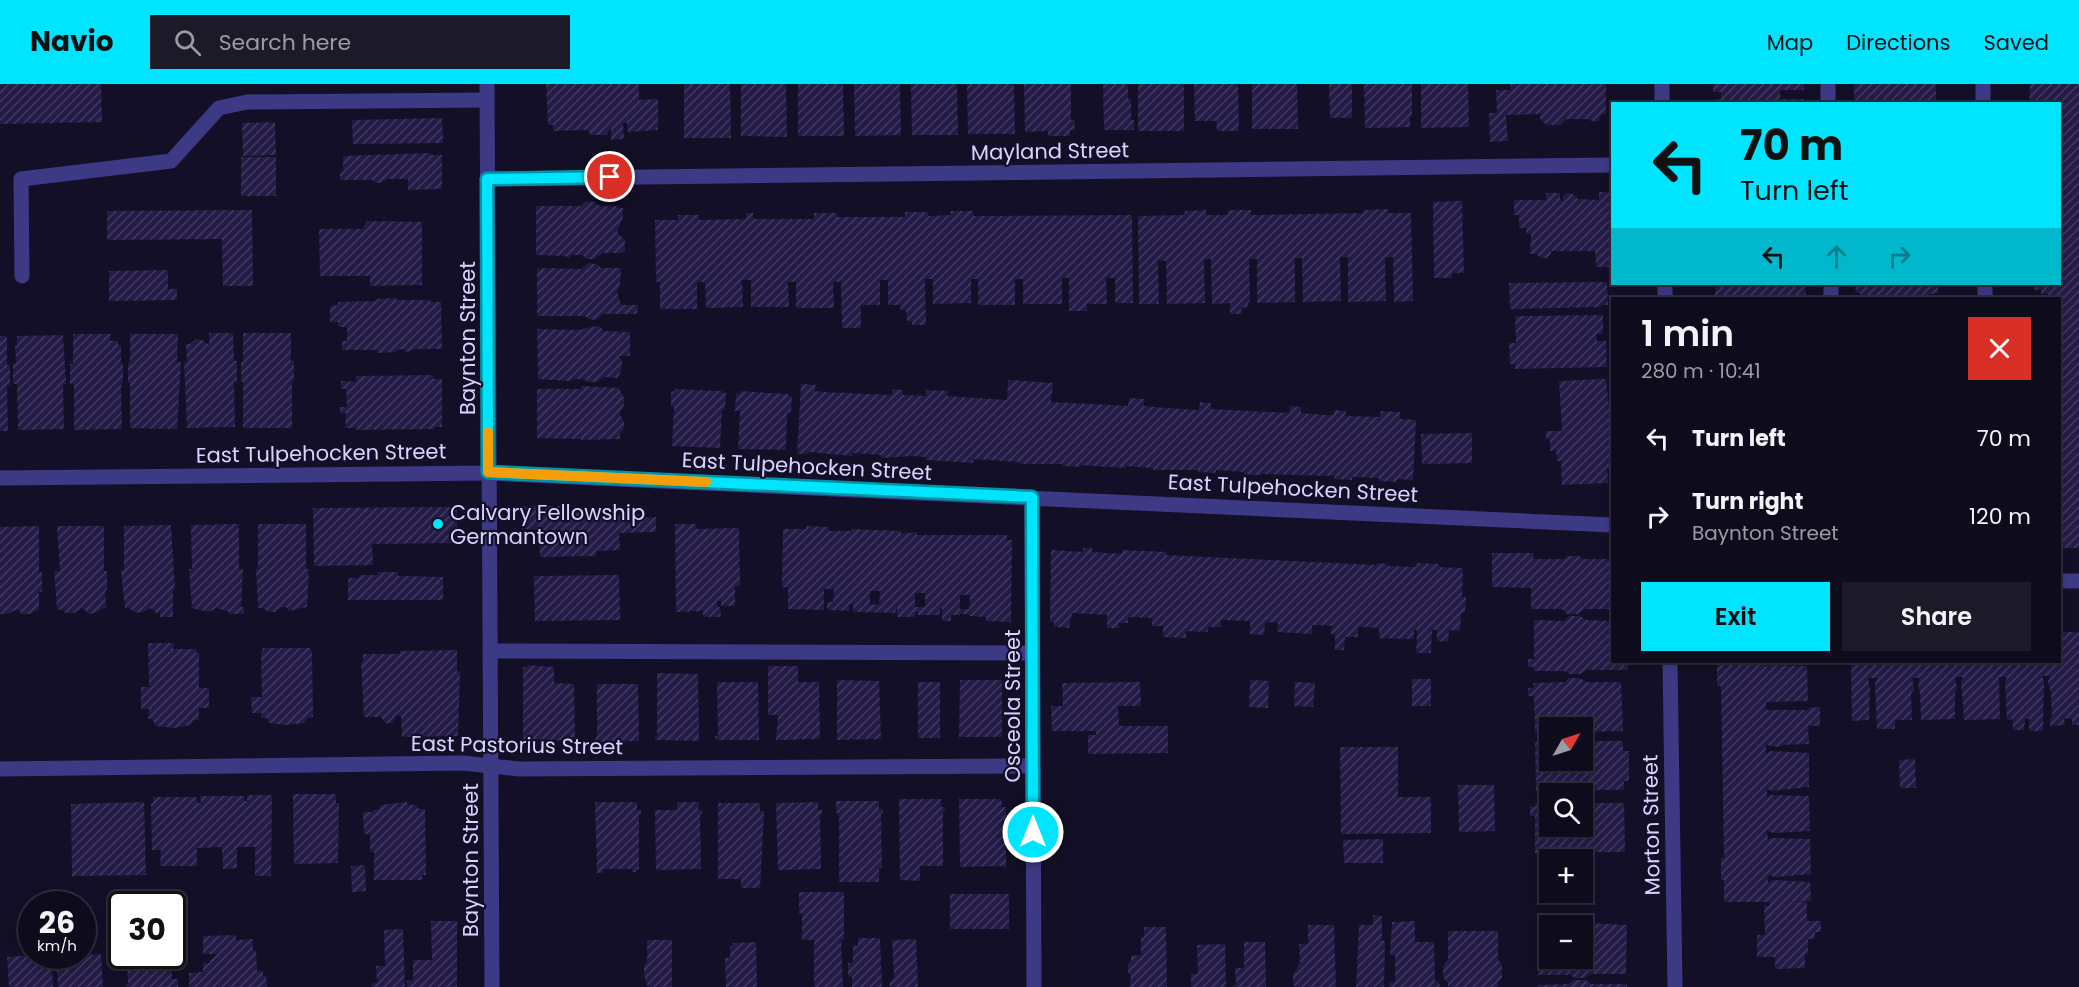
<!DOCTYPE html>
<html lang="en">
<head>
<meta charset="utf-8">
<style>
  :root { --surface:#0e0b1c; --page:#1c1929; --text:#f1f3f6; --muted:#9b9ba3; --line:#2e2b3b; --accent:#00e5ff }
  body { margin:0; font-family:Poppins,sans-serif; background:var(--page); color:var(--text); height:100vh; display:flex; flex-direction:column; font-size:22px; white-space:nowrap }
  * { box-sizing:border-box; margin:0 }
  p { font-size:20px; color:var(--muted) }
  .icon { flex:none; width:33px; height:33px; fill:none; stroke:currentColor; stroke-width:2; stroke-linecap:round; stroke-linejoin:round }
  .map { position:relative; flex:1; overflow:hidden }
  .panel { position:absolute; left:1611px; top:213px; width:450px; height:366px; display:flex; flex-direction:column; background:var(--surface); border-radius:0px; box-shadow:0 3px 9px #0003,0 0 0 2px var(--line) }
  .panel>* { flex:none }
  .top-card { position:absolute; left:1611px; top:18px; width:450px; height:183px; border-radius:0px; box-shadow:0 3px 9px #0003,0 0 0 2px var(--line); background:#00e5ff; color:#111; overflow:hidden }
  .needle { width:39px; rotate:51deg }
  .fabs { position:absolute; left:1539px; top:633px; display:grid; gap:12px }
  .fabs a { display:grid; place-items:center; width:54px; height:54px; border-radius:0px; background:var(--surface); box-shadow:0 3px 9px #0003,0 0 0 2px var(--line); font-size:30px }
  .speed { position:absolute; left:18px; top:807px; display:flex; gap:12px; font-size:30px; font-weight:700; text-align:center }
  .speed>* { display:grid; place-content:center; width:78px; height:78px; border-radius:50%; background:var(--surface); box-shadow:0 3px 9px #0003,0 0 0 2px var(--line); line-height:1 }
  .speed small { font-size:15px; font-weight:400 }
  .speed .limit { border:3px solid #111; border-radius:9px; background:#fff; color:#111 }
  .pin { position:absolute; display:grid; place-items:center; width:51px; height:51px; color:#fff; margin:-26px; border:3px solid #fff; border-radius:50%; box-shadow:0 2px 6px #0007 }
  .me { position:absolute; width:66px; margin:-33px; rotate:0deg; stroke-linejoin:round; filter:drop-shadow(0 0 4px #0008) }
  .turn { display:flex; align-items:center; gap:21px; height:126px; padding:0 30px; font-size:27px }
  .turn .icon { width:78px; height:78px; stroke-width:2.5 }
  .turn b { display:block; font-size:42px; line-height:51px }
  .lanes { display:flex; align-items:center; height:57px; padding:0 30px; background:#0003; justify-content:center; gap:30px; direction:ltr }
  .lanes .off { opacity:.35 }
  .round { display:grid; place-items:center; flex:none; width:63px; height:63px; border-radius:0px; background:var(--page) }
  .overview { display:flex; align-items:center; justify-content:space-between; height:102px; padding:0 30px }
  h1 { font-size:36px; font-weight:600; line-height:45px }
  .button { display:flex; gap:12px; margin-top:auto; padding:12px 30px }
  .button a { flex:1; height:69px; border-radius:0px; background:var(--accent); color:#111; font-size:24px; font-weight:600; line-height:69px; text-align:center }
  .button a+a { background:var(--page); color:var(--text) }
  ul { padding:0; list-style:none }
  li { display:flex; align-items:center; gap:18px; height:78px; padding:0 30px }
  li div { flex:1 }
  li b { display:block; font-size:22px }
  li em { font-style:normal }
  header { display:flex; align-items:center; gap:36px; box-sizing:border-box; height:84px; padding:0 30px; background:var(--accent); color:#111 }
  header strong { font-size:28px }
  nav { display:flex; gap:33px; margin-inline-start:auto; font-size:21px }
  .search { width:420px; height:54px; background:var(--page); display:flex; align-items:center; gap:15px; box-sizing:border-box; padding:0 21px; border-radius:0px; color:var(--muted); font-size:22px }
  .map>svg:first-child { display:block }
</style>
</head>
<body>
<header>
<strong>Navio</strong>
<div class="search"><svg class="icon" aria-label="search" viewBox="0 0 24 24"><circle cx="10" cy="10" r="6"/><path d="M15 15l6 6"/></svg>Search here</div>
<nav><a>Map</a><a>Directions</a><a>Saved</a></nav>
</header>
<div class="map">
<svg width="2079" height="903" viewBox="0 0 2079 903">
  <defs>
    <pattern id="building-hatch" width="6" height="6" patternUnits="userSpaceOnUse" patternTransform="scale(1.5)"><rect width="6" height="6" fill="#241b47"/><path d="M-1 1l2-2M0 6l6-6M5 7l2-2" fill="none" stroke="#433b63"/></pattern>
  </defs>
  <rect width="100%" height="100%" fill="#130f26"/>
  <path fill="url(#building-hatch)" fill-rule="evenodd" d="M0 0H101L102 38 0 40Z
    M546 0H639V16L658 15V46L628 48 627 39H623L624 55 611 56V44L606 51H591L587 46 553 47V41H548Z
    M684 0H730L731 54H684Z
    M741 0H786L787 53 741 52Z
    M798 0H843L844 52H798Z
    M854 0H900L901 51 855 52Z
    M911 0H957L958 51H912Z
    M967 0H1014L1015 50H968Z
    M1024 0H1071V36H1074L1075 46H1070V52H1048V47L1025 48Z
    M1103 0H1128V15H1131V36H1134V46H1104Z
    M1138 0H1184V47H1138Z
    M1194 0H1238L1239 47H1217L1216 37H1195Z
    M1252 0H1297L1298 45H1252Z
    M1329 0H1352V34H1330Z
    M1364 0H1412V33H1410V43L1365 44Z
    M1421 0H1468L1469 43 1421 44Z
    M1510 0H1606V30L1601 31 1598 37 1595 38 1587 35H1566L1560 41H1547L1540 35V30L1506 31 1508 57 1490 58 1489 29H1497L1496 6H1511Z
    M1713 0H1804V6H1780V15H1804V20H1714V15H1721V8H1713Z
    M1854 0H1936V20H1854Z
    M2030 0H2079V464H2060V214H2049L2048 210H2041V206H2034V200H2060V20H2029Z
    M442 34 443 59 353 60 352 36Z
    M275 38 276 71 243 72 242 39Z
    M431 69V71H442V105L408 106V95H387L381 99H376L372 96H340V88H343V72Z
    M241 73H276V112H241Z
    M1599 108H1612V183H1596L1595 167H1551V170L1547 174H1540L1537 170H1530L1531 150H1526V144H1519V131H1514V116H1546V109H1560V116L1563 117V112L1567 109 1573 110 1578 115 1599 116Z
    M586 117 594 118 600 122H617V124H623V133L617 148 625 156V167L621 169H603L594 175H586L582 171H572L569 174 565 172 536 171V122H581Z
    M1462 117 1464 189H1452V194H1434L1433 118Z
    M1388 125V129H1411L1413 217 1394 218 1393 173H1389L1385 174 1386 217 1348 218V173H1340L1341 217 1303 218 1302 174H1295V218L1257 219V175H1249L1250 218H1248V223L1241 224 1242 230H1230V219L1212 220 1211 175 1204 176 1205 219 1167 220 1166 177 1158 176 1159 220H1139L1138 132 1184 131 1185 127 1206 126V131H1228V126H1251V131L1364 129V126Z
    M252 126 253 202H223L222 155 107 156V127Z
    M950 127H973L974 132 1132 131 1133 219H1115V194H1106L1107 220H1087V227H1069V194H1062V220H1023V195H1015V221H978V195H971V219L933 220V195H925L926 241H912V237H907L906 226H900L901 221H888V196H880V221H861V244H842L841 198H833L834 224H796V198H788L789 223H751V196H742L743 223 706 224 705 198H697V225H660V198H656L655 136H678V131H699V136L746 135V129H753V135H814V129H837V133H905V128H928V132L951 131Z
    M367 137 422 138V201L370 202V192H320L319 145H363Z
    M588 179 596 180 602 184H621L620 200 617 208 621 221H638L637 230H603L595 236 589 235 585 232H537V184L581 185Z
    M168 186V205H177V216L109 217V187Z
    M1607 198 1608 221H1600L1601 223 1510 225 1509 199Z
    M1715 200H1805L1806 214H1715Z
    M1855 200H1938V209L1921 212V214H1860V209H1856Z
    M396 214 397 216H430L431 218H441L442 265H415L407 268 403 265 396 266 397 268 377 269V266H342V257H347V243H338V238H330V222L338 221V218L377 217 376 215Z
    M1603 231V250H1596L1597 257H1606L1607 283 1515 285V280H1510L1509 259H1516L1515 232Z
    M599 242 604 247 630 248V272H619L622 277V284L618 294 604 293 596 298H588L583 295H574L571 297 538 295 537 245 581 246 589 243Z
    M209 249H233L234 277H237V298L234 297 235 343 187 344 184 278H187L186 260H190L196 255 202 256 209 261Z
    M243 249H291V277H294V297H292V344H243V298H241V278H243Z
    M73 250H111L110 257H118V261H121V279H123V299H121L122 345 74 346V300H70V280H73Z
    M130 250H178L177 278H181L177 345 130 344V299H128V278L130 279Z
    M63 251 66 300H63L64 345 18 346 17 300H13V279H16L15 262H17V252Z
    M0 252H7V281H10V301H7L8 347H0Z
    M433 291V295H442V343H434V345L356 346 357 344H345L346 329H340V323H347L346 305H341V297L356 298V292Z
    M1606 295 1609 323H1612V352H1609L1610 385H1607L1608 399 1562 401 1561 377H1557L1556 366 1550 367V355H1546V347H1562L1559 297Z
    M1008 296 1053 299 1051 318 1128 322 1129 314 1144 315V322L1166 324 1199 326 1200 318 1211 319V325L1289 329 1290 322 1301 323V329L1324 331H1334V326L1346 327 1345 332 1380 333 1381 327 1400 328V335L1416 336 1413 396 1397 395V398L1379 397V394L1352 393V396L1334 395 1335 392 1261 390V391H1253L1244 390V388L1216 386V389L1198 388V386H1153V384L1125 382V384L1080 381V383L1062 382 1063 380H1026L1018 379V378L974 375 973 379 926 376V373L912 372 881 374V371L852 369V372L809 368 808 370H797L801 300 816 301 815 307 824 308 892 311V305L903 306V311L926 312V306L948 307 947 312 1007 316Z
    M581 302 619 304 624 314V321L619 330 624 337V344L620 350V355L581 356V355L537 354V305H581Z
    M675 305 722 307V309H726L725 326H722L720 364 672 362 674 323H671V308L675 307Z
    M740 307 788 310V312H792L791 329H787L786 366 738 365 740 327H735L736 309 740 310Z
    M1472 349V379L1422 380 1421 350Z
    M521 422H561V425L615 424V430H639V434L656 433V448L619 449 620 466 596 467V472L540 473 539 445H521Z
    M457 423V459L372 460 373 481 314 482 313 424Z
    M239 440V485H243L241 523H244V530H229V528L217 524 208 528 192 524 189 485H192L191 441Z
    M258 440H306V485H309L307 523 289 527 286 523H282L275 528H268L263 524H258L256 485H258Z
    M675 440H696L697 445 739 444 740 502H735V522H721V517H717V523H720L721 533H703V527L676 528Z
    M171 441 175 506H173V533H160V528L156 529 150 524 141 529 134 528 129 524 125 525 121 487 124 486V442Z
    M39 442V488H42V508H39V525L30 530H22L18 525 7 530H0V443Z
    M57 442H104V487H107V506L105 507 106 524 101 525 96 529 89 530 82 524 74 529H66L62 526 57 525 54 487H60Z
    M806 442 828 443 829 447H851V445L901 447V450L917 448V451H1007V456H1012L1011 538 986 537V533L969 532V530H960V531H951V537H942V524H940V531H918V528H915V533H897V522L895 529 853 528V521L850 520 849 527 827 526V518H833L834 505H824V526L788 525V503H782L783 445H806ZM870 507H880L879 521 870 520ZM915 509H925V523H915ZM960 511H970L969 525H960Z
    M1083 464H1092V468L1122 470V466L1167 468 1166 471 1206 473 1377 481 1378 479 1387 480V482L1416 483 1417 479 1439 480V483L1463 484 1462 513H1466L1465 529H1461L1460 547 1449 546 1448 558 1437 557V546H1432L1431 569H1416L1417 546H1414V555L1379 554V544L1358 543V553H1345L1344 566H1335V550H1331V544L1336 542 1312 541V550L1277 548 1278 539 1265 538 1264 551 1250 550V537L1221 536V543H1208V548L1186 547V554L1163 553V542H1152V534L1128 533V539H1119V544H1107V531L1072 529 1069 544 1054 543V538H1050L1051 466 1083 468Z
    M1492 469H1534L1533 475H1563L1568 472H1579L1583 475H1612V525H1585L1578 530H1567L1562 525H1531V504L1492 503Z
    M377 488H398V492L443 493V516H348V494H359V491H377Z
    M619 491 620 536 535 537 534 492Z
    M1569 532H1580L1586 536 1612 537V578H1628V586H1586L1581 590H1570L1564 587H1534V583H1528V575H1534V536L1564 537Z
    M2060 548H2079V641H2072V635L2064 634 2065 641 2050 642V634H2052L2051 609 2048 598 2050 592H2042L2044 597 2043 647H2029V635H2025L2024 646H2013L2012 635 2007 636 2005 598 2007 593H1999L2000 635 1964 636 1961 598 1963 593H1955L1957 604 1955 609V635L1921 636 1920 609 1918 604 1920 594H1912L1914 605 1911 610 1912 636H1895V645H1877L1875 600 1877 594H1868L1870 604 1869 636 1852 637 1851 578H2060Z
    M148 559H174L173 565H196V569L199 568V604H209V624H199V636H194L190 641 174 644 156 642 152 635H148L149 625H141V603H149Z
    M263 564H310L312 568 313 633 307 634 305 639 285 641 269 639 267 634H261L262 629H252L251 613H262L261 569Z
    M457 566V588L460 587 458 652 402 653 401 632 396 631 392 639H385L381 633H364L361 578H363V570H400V567Z
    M1721 578H1765V583L1770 581 1807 582 1808 617 1766 618V626H1809L1808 624 1820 623V642H1808L1809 660 1783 661 1778 663 1766 661V669L1771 667 1809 669V703L1772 707 1767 705V713L1771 711 1809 712 1810 747 1774 749 1767 747 1768 756 1771 754 1810 755 1811 790 1774 793 1768 791V799L1773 796 1810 798 1811 817 1785 818H1807V837H1821V848H1815V855H1808V870H1805V884L1775 885V873H1757V851H1765L1764 821 1769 822V818H1724V796H1721V774H1724L1721 602H1717V581H1721Z
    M527 581 554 583V599L574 600 575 652H576L577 657 523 655V583H526Z
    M768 582H798V598H819L820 655 776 656 778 631H768Z
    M657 589 698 590 699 657 655 656V652L657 653Z
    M1569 594H1580L1586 598H1621L1623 647 1585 648 1582 650V644H1550V649H1535L1534 612H1528V604H1534L1533 599 1565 598Z
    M1412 595H1431V622H1412Z
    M837 596 879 597 881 655 837 656Z
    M960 596H1002V653H959Z
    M1250 596 1269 597 1268 624 1249 623Z
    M717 598H758L759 656H715V652H718Z
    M918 598H940V654H918Z
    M1140 598 1141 622H1118L1119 642H1168V669L1088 670V651H1096V647H1052L1051 622H1063L1062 599Z
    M1295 598 1315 599 1313 623 1294 622Z
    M597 600H638L639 657 595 658 596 653H597Z
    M1582 653 1587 657H1623V667H1629V697H1624V706H1588L1583 710H1570L1565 707H1536L1535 658 1550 657V676H1582Z
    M1340 663H1398V713H1431V749L1341 750Z
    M1915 675 1916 704H1900L1899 676Z
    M1458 701H1494L1495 747 1459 748Z
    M293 710H336V719H339L338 779 294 780Z
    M247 711H272L271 792H255V763H237V784L223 785 222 763 197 764V782H160L161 766H152L151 719H153V713H196L197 718 199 719 201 718 200 712H244L245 717H247Z
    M899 715H941V723H945V727H943V782H920V797L900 796Z
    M959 715H1001L1002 723H1006V784L1002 782 960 783Z
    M1582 715 1589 719H1624L1625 768H1589L1583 773H1571L1565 769H1535V732H1530V722L1535 723V719H1550V742H1582Z
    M836 717H879V725H883V729H881L882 784H879V798H839V729H836Z
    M144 718 146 791 72 792 71 720Z
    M407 718 408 721H416L419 725H425L426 791H422V796H374V768H370V750H364L363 728H373V726H378L381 721Z
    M595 718H637V726H641V730H639V785L636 786V788H632V785H603V789H597Z
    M677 718H699L698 726H702V730H700L701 785 656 786 655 726H677Z
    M818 718V726H822V730H820L821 785 778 786 776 719Z
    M718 719H760V727H764L760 804H741V795H718Z
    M1383 755V779H1344L1343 756Z
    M365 781 366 807 352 808 351 782Z
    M799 808H844V856H841L843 903H814V856H802V829H799Z
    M950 810H1009V845H950Z
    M1373 831 1382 832V857H1385L1384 903H1356L1359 841H1373Z
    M1573 836H1585L1590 839 1627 841 1626 890H1592L1585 894H1575L1570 891H1538V840H1550V874H1582V842H1566Z
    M431 837H457V903H407V897L413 896V876H432Z
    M1415 837V858H1434L1435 897 1439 898 1440 903H1389V898H1395V871H1390L1392 838Z
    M1308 841H1334L1336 903H1295L1293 899V890L1298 883V880H1300L1299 860H1308Z
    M1144 843H1166L1167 903H1129L1131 892 1128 888V880L1131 877V872L1141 871V853H1144Z
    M403 845 405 903H372V899H377L376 882H385L384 846Z
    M1448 847H1498V876L1502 881V894L1498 898V903H1448V899L1443 893V882L1448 875Z
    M236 851V856L253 855V867L256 866 257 887H263V892H266L267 903H189V889L203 888V879H210V877L217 870H203V852Z
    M858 854H880L882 903H852V892L848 893V879H853V861L858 862Z
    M916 855 918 903H890L889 899 894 893 892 856Z
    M647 856H672V903H648L644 891V883L647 877Z
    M756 858 757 903H726L725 874H730V862H733V859Z
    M1244 858H1265L1266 903H1232L1236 900 1235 884H1244Z
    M1225 860 1226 903H1191V890H1198L1197 861Z
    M101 870 103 903H58L56 873Z
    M29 871 51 872 53 903H9L7 873Z
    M171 875 172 895H178V903H126V900H128L127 877Z
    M1574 896H1586L1591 900H1627V903H1538V901L1568 900Z"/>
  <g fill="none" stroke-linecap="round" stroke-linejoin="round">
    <path stroke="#3d3a85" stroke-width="15" d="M1828 0V20
      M22 192 21 95 171 77 219 24 247 18 487 16
      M1831 200V214
      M490 567 1032 569"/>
    <path stroke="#3d3a85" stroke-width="15" d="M487 0 492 903
      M1662 0V20
      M1983 0V20
      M487 95 1612 81
      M1665 200V214
      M1985 200V214
      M0 394 488 389 1612 441
      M1032 413 1034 903
      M2060 497H2079
      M1670 578 1675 903
      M0 685 463 679 519 685 1033 682"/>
  </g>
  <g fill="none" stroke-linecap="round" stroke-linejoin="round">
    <defs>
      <path id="route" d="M610 93 487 95 488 388 1032 413 1033 748"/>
    </defs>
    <use href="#route" stroke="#0095a6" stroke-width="15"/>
    <use href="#route" stroke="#00e5ff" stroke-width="10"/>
    <path stroke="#f59e0b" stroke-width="10" d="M488 348V388L706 398"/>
  </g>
  <circle fill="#00e5ff" stroke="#130f26" stroke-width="2" cx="438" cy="440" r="6"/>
  <g text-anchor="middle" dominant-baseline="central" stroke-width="4.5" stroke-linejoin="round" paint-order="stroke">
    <g font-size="21" fill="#d9d4ff" stroke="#130f26">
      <text transform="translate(1050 67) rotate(-1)">Mayland Street</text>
      <text transform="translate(467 254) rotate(-90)">Baynton Street</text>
      <text transform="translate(321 369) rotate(-1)">East Tulpehocken Street</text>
      <text transform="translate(807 382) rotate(3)">East Tulpehocken Street</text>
      <text transform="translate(1293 404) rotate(3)">East Tulpehocken Street</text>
      <text transform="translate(1012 622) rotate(-90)">Osceola Street</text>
      <text transform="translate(517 661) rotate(1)">East Pastorius Street</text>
      <text transform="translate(1651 741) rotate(-91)">Morton Street</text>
      <text transform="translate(470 776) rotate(-90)">Baynton Street</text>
    </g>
    <g font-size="21" fill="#d9d4ff" stroke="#130f26" text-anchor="start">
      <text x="450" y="428">Calvary Fellowship<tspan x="450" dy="24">Germantown</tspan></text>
    </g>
  </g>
</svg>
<div class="fabs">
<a><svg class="needle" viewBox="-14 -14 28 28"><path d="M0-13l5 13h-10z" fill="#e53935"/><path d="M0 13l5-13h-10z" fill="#9b9ba3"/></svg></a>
<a><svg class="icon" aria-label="search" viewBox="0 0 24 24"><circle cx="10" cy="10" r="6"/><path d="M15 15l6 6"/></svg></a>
<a>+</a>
<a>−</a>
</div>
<div class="speed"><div>26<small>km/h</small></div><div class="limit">30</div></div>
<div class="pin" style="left:610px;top:93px;background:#d93025"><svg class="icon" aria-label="arrive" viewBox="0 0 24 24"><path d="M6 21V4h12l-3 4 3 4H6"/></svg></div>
<svg class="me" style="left:1033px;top:748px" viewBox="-20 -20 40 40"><circle r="17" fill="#00e5ff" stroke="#fff" stroke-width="3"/><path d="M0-11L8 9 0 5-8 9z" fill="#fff"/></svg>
<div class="top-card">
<div class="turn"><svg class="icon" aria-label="left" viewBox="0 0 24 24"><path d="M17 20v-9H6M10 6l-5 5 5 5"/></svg><div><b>70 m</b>Turn left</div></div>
<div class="lanes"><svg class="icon" aria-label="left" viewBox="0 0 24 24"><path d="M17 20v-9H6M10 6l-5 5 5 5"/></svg><svg class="icon off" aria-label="ahead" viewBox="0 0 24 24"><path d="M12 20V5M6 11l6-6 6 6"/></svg><svg class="icon off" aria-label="right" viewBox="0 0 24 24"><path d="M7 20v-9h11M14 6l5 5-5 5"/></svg></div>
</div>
<section class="panel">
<div class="overview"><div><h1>1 min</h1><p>280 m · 10:41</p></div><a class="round" style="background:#d93025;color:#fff"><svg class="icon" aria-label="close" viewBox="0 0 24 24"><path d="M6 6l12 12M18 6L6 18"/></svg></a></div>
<ul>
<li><svg class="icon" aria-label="left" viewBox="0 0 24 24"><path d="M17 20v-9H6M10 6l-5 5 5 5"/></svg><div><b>Turn left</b></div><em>70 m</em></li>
<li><svg class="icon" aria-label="right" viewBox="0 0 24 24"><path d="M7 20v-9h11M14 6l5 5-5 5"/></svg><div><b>Turn right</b><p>Baynton Street</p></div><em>120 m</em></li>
</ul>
<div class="button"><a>Exit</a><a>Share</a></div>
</section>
</div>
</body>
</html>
